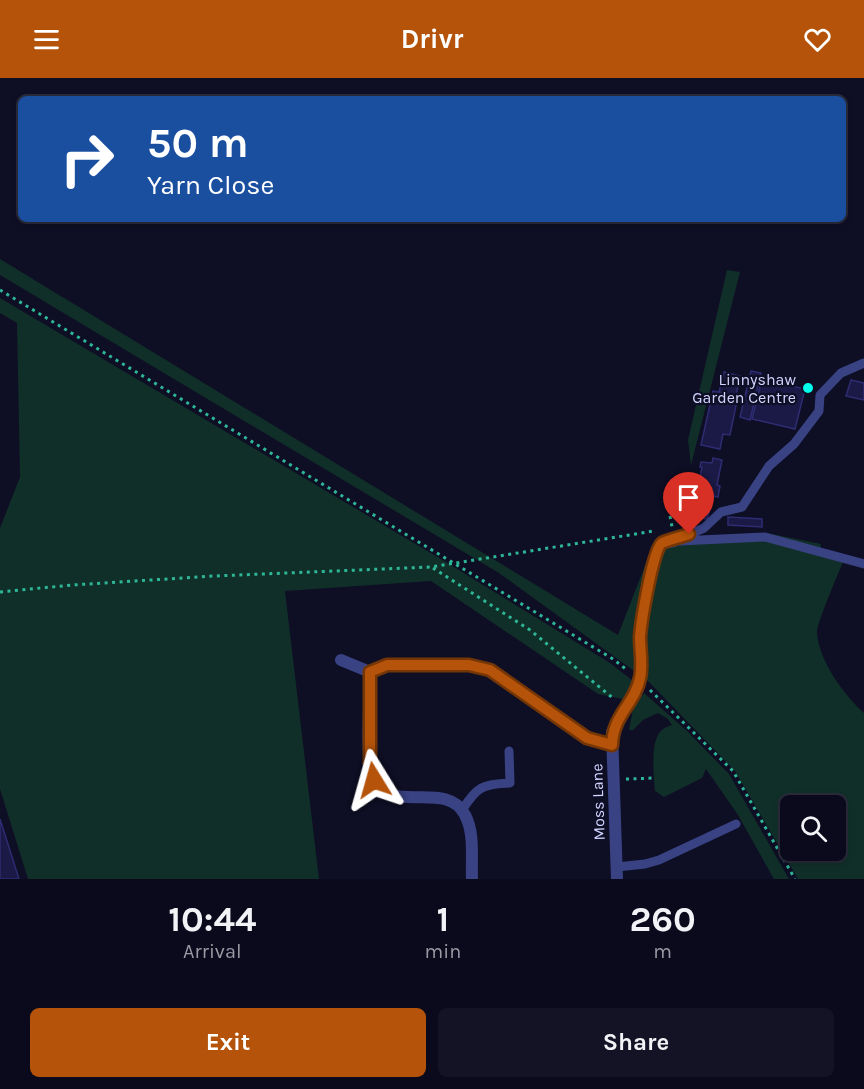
<!DOCTYPE html>
<html lang="en">
<head>
<meta charset="utf-8">
<style>
  :root { --surface:#0a0a1c; --page:#131325; --text:#f1f3f6; --muted:#999aa3; --line:#2a2b3b; --accent:#b45309 }
  body { margin:0; font-family:Karla,sans-serif; background:var(--page); color:var(--text); height:100vh; display:flex; flex-direction:column; font-size:22px; white-space:nowrap }
  * { box-sizing:border-box; margin:0 }
  p { font-size:20px; color:var(--muted) }
  .icon { flex:none; width:33px; height:33px; fill:none; stroke:currentColor; stroke-width:2; stroke-linecap:round; stroke-linejoin:round }
  .map { position:relative; height:801px; overflow:hidden }
  .drawer { display:flex; flex-direction:column; background:var(--surface); flex:1 }
  .drawer>* { flex:none }
  .banner { position:absolute; left:18px; top:18px; width:828px; height:126px; border-radius:9px; box-shadow:0 3px 9px #0003,0 0 0 2px var(--line); background:#1a4fa0; color:#fff; overflow:hidden }
  .fabs { position:absolute; left:780px; top:717px; display:grid; gap:12px }
  .fabs a { display:grid; place-items:center; width:66px; height:66px; border-radius:9px; background:var(--surface); box-shadow:0 3px 9px #0003,0 0 0 2px var(--line); font-size:30px }
  .pin { position:absolute; display:grid; place-items:center; width:51px; height:51px; color:#fff; margin:-62px -26px; border-radius:50% 50% 50% 0; rotate:-45deg; box-shadow:0 0 6px #0007 }
  .pin .icon { rotate:45deg }
  .me { position:absolute; width:66px; margin:-33px; rotate:352deg; stroke-linejoin:round; filter:drop-shadow(0 0 4px #0008) }
  .turn { display:flex; align-items:center; gap:21px; height:126px; padding:0 30px; font-size:27px }
  .turn .icon { width:78px; height:78px; stroke-width:2.5 }
  .turn b { display:block; font-size:42px; line-height:51px }
  .eta { display:flex; justify-content:space-evenly; align-items:center; height:102px; text-align:center }
  .eta b { font-size:36px; font-weight:700; line-height:42px }
  .action { display:flex; gap:12px; margin-top:auto; padding:12px 30px }
  .action a { flex:1; height:69px; border-radius:9px; background:var(--accent); color:#fff; font-size:24px; font-weight:700; line-height:69px; text-align:center }
  .action a+a { background:var(--page); color:var(--text) }
  header { display:flex; justify-content:space-between; align-items:center; height:78px; padding:0 30px; background:var(--accent); color:#fff; font-size:27px; font-weight:700 }
  .map>svg:first-child { display:block }
</style>
</head>
<body>
<header><svg class="icon" aria-label="menu" viewBox="0 0 24 24"><path d="M4 6h16M4 12h16M4 18h16"/></svg>Drivr<svg class="icon" aria-label="heart" viewBox="0 0 24 24"><path d="M12 20l-8-8c-3-5 5-10 8-4 3-6 11-1 8 4z"/></svg></header>
<div class="map">
<svg width="864" height="801" viewBox="0 0 864 801">
  <rect width="100%" height="100%" fill="#0e0e25"/>
  <path fill="#112f29" fill-rule="evenodd" d="M0 181 618 557 655 462 767 455 821 466 819 477 843 484C838 496 816 547 817 555 819 583 844 617 864 635V801H798L735 693 648 603 499 495 0 197ZM790 728H836V772H790Z
    M727 192 740 194 691 387 688 362Z
    M0 220 441 481 610 585 633 603 623 621 598 616 431 503 285 513 319 801H28L0 711V450L20 399 17 245 0 235Z
    M644 615 686 652 729 696 789 801H774L738 737 706 691 702 700 664 719 655 713C654 697 649 661 663 651 666 649 669 648 672 647L668 641 658 635 643 642 633 652H629L633 631Z"/>
  <path fill="#1b1a46" stroke="#2e2c72" stroke-width="1.5" d="M751 293 761 295 750 342 740 339Z
    M724 294 740 298 736 318 719 314Z
    M762 301 805 311 795 351 752 341Z
    M851 302 864 305V322L846 318Z
    M713 313 738 318 730 357 723 356 720 371 701 367Z
    M713 380 722 382 717 407 720 408 718 419 714 418 707 441 691 438 693 422H696L702 389H700L701 384 712 385Z
    M728 439 762 441V449L728 447Z
    M0 741 19 801H0Z"/>
  <g fill="none" stroke-linecap="round" stroke-linejoin="round">
    <path stroke="#2db797" stroke-width="3" stroke-dasharray="3 4.5" stroke-linecap="butt" d="M0 212 613 581 627 592
      M670 438 672 449
      M433 490 530 552 614 621
      M0 514 72 507 214 498 431 489 654 453
      M650 612 733 693 795 801
      M626 701 655 700"/>
    <path stroke="#394384" stroke-width="9" d="M674 463 704 450 721 434 742 429 769 388 794 366 819 333 820 317 841 295 864 285
      M679 463 765 459 864 486
      M462 732C477 709 482 706 510 705L509 673
      M617 789 645 786 659 782 736 746"/>
    <path stroke="#394384" stroke-width="12" d="M341 582 370 594 387 587H469L490 592 587 660 612 667
      M370 594C370 621 365 677 373 700 387 739 447 700 465 737 475 755 471 781 472 801
      M617 801 612 654 640 603 641 549 653 485 658 469 662 465 674 463"/>
  </g>
  <g fill="none" stroke-linecap="round" stroke-linejoin="round">
    <defs>
      <path id="route" d="M374 702 370 685V594L387 587H469L490 592 587 660 612 667C613 636 635 626 640 600 643 587 640 572 640 559 641 545 653 470 662 465 667 462 682 459 689 456"/>
    </defs>
    <use href="#route" stroke="#753606" stroke-width="15"/>
    <use href="#route" stroke="#b45309" stroke-width="10"/>
  </g>
  <circle fill="#00fdeb" stroke="#0e0e25" stroke-width="2" cx="808" cy="310" r="6"/>
  <g text-anchor="middle" dominant-baseline="central" stroke-width="4.5" stroke-linejoin="round" paint-order="stroke">
    <g font-size="16" fill="#d2d5ff" stroke="#0e0e25" text-anchor="end">
      <text x="796" y="301">Linnyshaw<tspan x="796" dy="18">Garden Centre</tspan></text>
    </g>
    <g font-size="16" fill="#d2d5ff" stroke="#0e0e25">
      <text transform="translate(598 724) rotate(-92)">Moss Lane</text>
    </g>
  </g>
</svg>
<div class="fabs">
<a><svg class="icon" aria-label="search" viewBox="0 0 24 24"><circle cx="10" cy="10" r="6"/><path d="M15 15l6 6"/></svg></a>
</div>
<div class="pin" style="left:689px;top:456px;background:#d93025"><svg class="icon" aria-label="arrive" viewBox="0 0 24 24"><path d="M6 21V4h12l-3 4 3 4H6"/></svg></div>
<svg class="me" style="left:374px;top:702px" viewBox="-20 -20 40 40"><path d="M0-17L14 15 0 8-14 15z" fill="#b45309" stroke="#fff" stroke-width="4"/></svg>
<div class="banner">
<div class="turn"><svg class="icon" aria-label="right" viewBox="0 0 24 24"><path d="M7 20v-9h11M14 6l5 5-5 5"/></svg><div><b>50 m</b>Yarn Close</div></div>
</div>
</div>
<section class="drawer">
<div class="eta">
<div><b>10:44</b><p>Arrival</p></div>
<div><b>1</b><p>min</p></div>
<div><b>260</b><p>m</p></div>
</div>
<div class="action"><a>Exit</a><a>Share</a></div>
</section>
</body>
</html>
